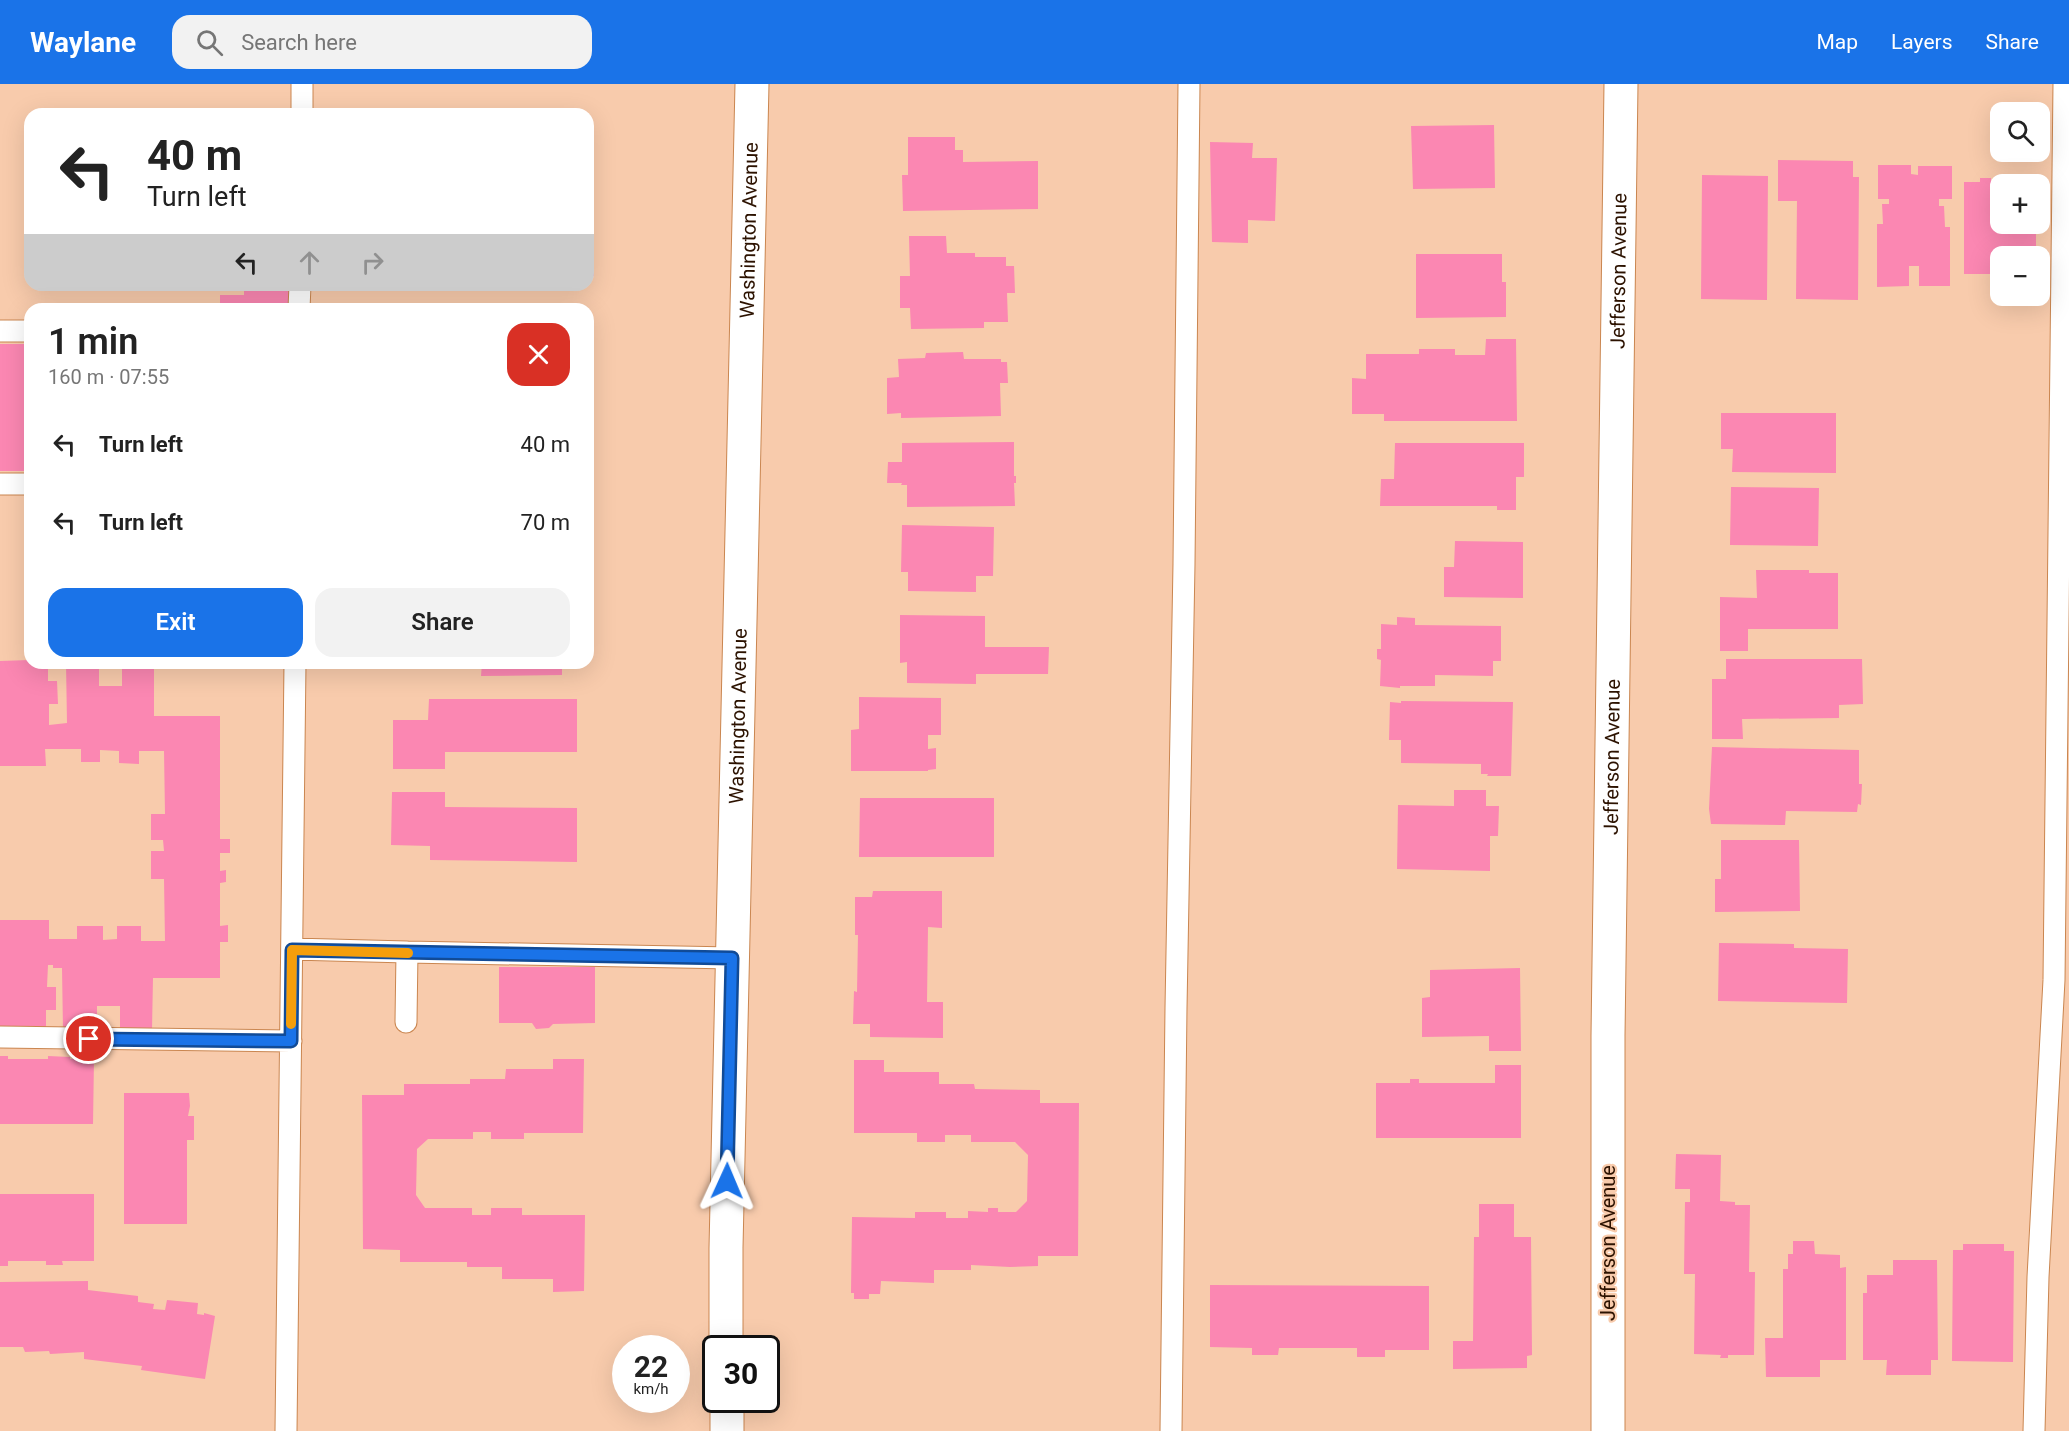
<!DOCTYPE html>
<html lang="en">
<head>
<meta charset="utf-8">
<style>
  :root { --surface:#fff; --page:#f2f2f2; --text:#222; --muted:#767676; --accent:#1a73e8 }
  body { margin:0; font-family:Roboto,sans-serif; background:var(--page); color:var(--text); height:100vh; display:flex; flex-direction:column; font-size:22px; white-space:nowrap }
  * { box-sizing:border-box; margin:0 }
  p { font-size:20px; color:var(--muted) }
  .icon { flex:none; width:33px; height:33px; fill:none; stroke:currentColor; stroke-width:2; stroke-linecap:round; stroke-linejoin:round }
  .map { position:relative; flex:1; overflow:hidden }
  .drawer { position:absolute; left:24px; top:219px; width:570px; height:366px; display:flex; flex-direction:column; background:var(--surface); border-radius:18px; box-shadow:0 6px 24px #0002 }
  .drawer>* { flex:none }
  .hud { position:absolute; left:24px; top:24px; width:570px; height:183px; border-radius:18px; box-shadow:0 6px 24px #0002; background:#fff; color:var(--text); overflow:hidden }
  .fabs { position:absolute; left:1990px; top:18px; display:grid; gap:12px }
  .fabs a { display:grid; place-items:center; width:60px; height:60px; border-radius:12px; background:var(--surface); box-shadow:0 6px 24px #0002; font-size:30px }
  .speed { position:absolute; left:612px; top:1251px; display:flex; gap:12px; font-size:30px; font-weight:700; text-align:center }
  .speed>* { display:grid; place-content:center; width:78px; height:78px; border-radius:50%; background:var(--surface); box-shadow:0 6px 24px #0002; line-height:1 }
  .speed small { font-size:15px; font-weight:400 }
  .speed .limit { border:3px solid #111; border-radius:9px; background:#fff; color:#111 }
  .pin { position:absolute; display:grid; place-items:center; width:51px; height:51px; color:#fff; margin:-26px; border:3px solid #fff; border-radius:50%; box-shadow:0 2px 6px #0007 }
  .me { position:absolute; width:66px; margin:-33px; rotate:1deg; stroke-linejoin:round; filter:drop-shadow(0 0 4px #0008) }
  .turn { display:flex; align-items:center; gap:21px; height:126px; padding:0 24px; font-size:27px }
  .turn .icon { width:78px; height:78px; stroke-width:2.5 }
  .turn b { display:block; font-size:42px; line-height:51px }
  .lanes { display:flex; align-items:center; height:57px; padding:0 24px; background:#0003; justify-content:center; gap:30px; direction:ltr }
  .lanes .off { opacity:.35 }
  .round { display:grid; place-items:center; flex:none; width:63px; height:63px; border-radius:18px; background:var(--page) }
  .headline { display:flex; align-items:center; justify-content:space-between; height:102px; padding:0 24px }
  h1 { font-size:36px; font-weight:600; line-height:45px }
  .primary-button { display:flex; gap:12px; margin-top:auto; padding:12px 24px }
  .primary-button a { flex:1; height:69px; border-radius:18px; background:var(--accent); color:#fff; font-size:24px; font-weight:600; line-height:69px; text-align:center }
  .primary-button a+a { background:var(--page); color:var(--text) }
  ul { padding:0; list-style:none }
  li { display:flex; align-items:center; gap:18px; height:78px; padding:0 24px }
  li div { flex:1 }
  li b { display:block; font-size:22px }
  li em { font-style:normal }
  header { display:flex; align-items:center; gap:36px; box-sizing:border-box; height:84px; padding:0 30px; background:var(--accent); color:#fff }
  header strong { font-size:28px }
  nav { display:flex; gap:33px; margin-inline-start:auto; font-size:21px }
  .search { width:420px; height:54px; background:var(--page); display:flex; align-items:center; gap:15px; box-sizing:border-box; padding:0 21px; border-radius:18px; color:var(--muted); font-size:22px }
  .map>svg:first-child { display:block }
</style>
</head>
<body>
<header>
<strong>Waylane</strong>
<div class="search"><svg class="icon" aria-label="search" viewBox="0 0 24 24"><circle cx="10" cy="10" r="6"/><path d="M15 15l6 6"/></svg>Search here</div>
<nav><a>Map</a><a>Layers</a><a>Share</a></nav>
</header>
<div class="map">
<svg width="2069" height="1347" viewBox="0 0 2069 1347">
  <rect width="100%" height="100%" fill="#f8cbac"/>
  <path fill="#fb87b2" d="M1494 41 1495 104 1413 105 1411 42Z
    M908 53H955V66H963V78L1038 77V125L903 127 902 91H908Z
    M1210 58 1253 59 1252 74H1277L1275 137 1248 136V159L1212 158Z
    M1778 76 1853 77V93H1859L1858 216 1796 215 1797 117H1778Z
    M1878 81H1911V90L1918 91V82H1952V115H1939V122H1944L1945 143H1950V202H1919V182H1909V202L1877 203V140H1883L1882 120H1889V115H1878Z
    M1702 91 1768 92 1767 216 1701 215Z
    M1980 94H1991V98H2010V94H2020V100H2001V140H2036V172H2001V190H1964V98H1980Z
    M588 137H594V192L588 191Z
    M909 152H946L947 169H975V173H1006V182H1014L1015 209H1007L1008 238H984V244L911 245 910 224H900V192H910Z
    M1416 170H1502V198H1506V233L1416 234Z
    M244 201H290V225H220V211H244Z
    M1486 255H1516L1517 337H1384V330H1352V294L1366 295V270H1419V265H1455V271H1485Z
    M0 260H30V387H0Z
    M963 268 964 275H1001V278H1007L1008 299H1000L1001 332 901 334V329L887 330V294L899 293 898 275 925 274 926 269Z
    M1721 329H1836V389L1732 388 1733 365H1721Z
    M1014 358V392H1016V399H1014L1015 422 907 423V401H901L902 399H887L888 378H902V359Z
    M1395 359H1524V393H1516V426H1497V422H1380L1381 395H1394Z
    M1731 403 1819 404 1818 462 1730 461Z
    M902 441 994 443 993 492H976V508L908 507V488H901Z
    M1455 457 1523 458V514L1444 513V483H1454Z
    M1756 486H1809V489H1838V545H1748V567H1720V513L1757 514Z
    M900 531 985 532V563H1049L1048 590H976V600L907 599V578L900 579Z
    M1397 533 1415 534V541L1501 542V577H1493V592L1435 591V602H1400V604L1380 602 1381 576 1377 575V565H1381V540L1397 541Z
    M1726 575H1862L1863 620 1839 621V634L1742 635 1743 655H1712V595H1726Z
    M30 576V579H48V597H57L58 620H49V641L67 639 66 579H99V602H122V580H154V632H220V755H230V769H220V787L226 786V798L220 799V842L228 841V858H220V894H153L152 946 120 945V922H97V946H63L62 884H53V881H48L47 903H56V926H46V944H0V836H49V855H77V842H103V856L117 855V842H141V857H165L164 795H151V767H164L163 756H151V730H165L164 667H139V680L119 679V667L100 666V678H81V665H45L46 682H0V577Z
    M482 579H565V582H562V591L481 592Z
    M859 613 941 614V651H928V665L936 664V685L928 686V687H851V646L859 645Z
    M429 615H577V668H445V685H393V636H428Z
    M1401 617 1513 618 1511 692H1487L1488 690H1481V680L1401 679V656H1389L1390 618 1401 619Z
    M1712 663 1859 666V700H1862L1861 721 1858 720 1857 728 1786 727 1785 741 1711 740 1709 725Z
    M1454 706H1486V722H1499L1498 752H1490V787L1397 785 1398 721 1454 722Z
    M392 708H445V723L577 724V778L430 776V762L391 761Z
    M860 714H994V773H859Z
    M1721 756H1799L1800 827 1715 828V795H1721Z
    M873 807H942V844L928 843 927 918H943V954L870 953V940H853L854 907 857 908 858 851H855V813H872Z
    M1719 859 1794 860V864L1848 865 1847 919 1718 917Z
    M499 883H595V939L553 940 549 944 536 945 532 939H499Z
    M1520 884 1521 967H1489V952L1422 953V914L1430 913V886Z
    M0 972H8V975H48V972L70 973V975H94L93 1040H0Z
    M553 975H584L583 1049H524V1055H491V1048H473V1055H428L417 1065 416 1111 425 1124H472V1131H491V1124H522V1131H585L584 1207 553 1208V1195H502V1183H467V1178H400V1166L363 1165 362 1011H404V1000H470V995H505L506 985H553Z
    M854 976H884V988H939V1000H974L975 1005 1040 1006V1019H1079L1078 1172H1038V1182L1010 1183 971 1181V1186H934V1199L881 1197 880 1210H869V1215H854V1209H851L852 1133 915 1134V1128H946V1134H968V1127L988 1128V1124H998V1128H1016L1027 1117 1028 1071 1015 1058H971V1051H945V1058H917V1049H854Z
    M1495 981H1521V1054H1376V999H1410V995H1419V999H1495Z
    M124 1009H189L190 1022 188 1032H194V1056H187V1140H124Z
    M1676 1070 1721 1071 1720 1117 1735 1118V1121H1750L1749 1188H1755L1754 1271H1728V1274H1720L1721 1271 1694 1270 1695 1190H1684L1685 1118H1690V1105H1675Z
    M0 1110H94V1177H62L63 1181H46V1177H8V1182H0Z
    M1479 1120H1514V1153H1531L1532 1271 1527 1272V1284L1453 1285V1257H1473L1474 1153H1479Z
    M1793 1157H1814L1815 1170 1840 1171V1184L1846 1183V1276H1820V1293H1766L1765 1254H1783V1185H1788V1170H1793Z
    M1963 1160H2004V1167H2014L2013 1278 1952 1277 1953 1166H1963Z
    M1893 1176H1937L1938 1276H1931V1291H1886L1887 1276H1863V1209H1867V1191H1893Z
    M88 1197V1206L138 1212V1218L154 1220 153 1225 165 1226 167 1216 198 1219 197 1230 204 1231V1229L215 1232 205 1295 141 1286 142 1282 84 1275V1268L50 1270 49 1267 25 1268 23 1263H0V1198Z
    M1210 1201 1429 1202V1266H1385V1273H1357V1264H1279L1278 1271H1252V1264L1210 1263Z"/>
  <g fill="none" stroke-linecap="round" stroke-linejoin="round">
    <defs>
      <path id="lane" d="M302 30V0
        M299 225 300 201
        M0 247H30
        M0 400H30
        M292 865 407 868 406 938
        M407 868 732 874
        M0 953 291 957
        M286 1347 295 579
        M1171 1347 1176 924 1184 480 1189 0
        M2034 1347 2038 1193 2054 896 2064 0"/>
      <g id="street">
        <path id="s1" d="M726 1264V1164L752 0"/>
        <path d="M727 1316V1347"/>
        <path id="s2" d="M1608 1347V952L1621 0"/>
      </g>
    </defs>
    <use href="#lane" stroke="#ca8650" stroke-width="23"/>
    <use href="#street" stroke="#ca8650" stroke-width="35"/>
    <use href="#lane" stroke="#fff" stroke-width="21"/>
    <use href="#street" stroke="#fff" stroke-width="33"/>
  </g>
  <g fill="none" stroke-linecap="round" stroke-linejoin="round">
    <defs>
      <path id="route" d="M89 955 291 957 292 866 732 874 727 1097"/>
    </defs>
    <use href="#route" stroke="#114b97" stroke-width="15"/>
    <use href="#route" stroke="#1a73e8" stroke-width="10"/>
    <path stroke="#f59e0b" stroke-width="10" d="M291 940 292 866 408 869"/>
  </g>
  <g text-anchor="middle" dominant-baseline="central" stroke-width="4.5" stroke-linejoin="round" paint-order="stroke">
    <g font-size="20" fill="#2c1200" stroke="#f8cbac">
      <text stroke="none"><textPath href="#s1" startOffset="1118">Washington Avenue</textPath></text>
      <text stroke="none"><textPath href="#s2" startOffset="1160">Jefferson Avenue</textPath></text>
      <text stroke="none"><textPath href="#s1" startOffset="632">Washington Avenue</textPath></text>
      <text stroke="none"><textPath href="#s2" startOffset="674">Jefferson Avenue</textPath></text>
      <text transform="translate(1608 1159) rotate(-90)">Jefferson Avenue</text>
    </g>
  </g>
</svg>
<div class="fabs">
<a><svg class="icon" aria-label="search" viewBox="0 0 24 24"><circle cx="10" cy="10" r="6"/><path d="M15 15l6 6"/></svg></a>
<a>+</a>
<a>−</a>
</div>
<div class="speed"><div>22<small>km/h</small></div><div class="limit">30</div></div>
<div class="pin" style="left:89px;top:955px;background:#d93025"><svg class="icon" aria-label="arrive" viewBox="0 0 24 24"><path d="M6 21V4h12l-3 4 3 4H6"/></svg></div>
<svg class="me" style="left:727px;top:1097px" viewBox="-20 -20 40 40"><path d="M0-17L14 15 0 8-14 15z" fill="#1a73e8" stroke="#fff" stroke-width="4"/></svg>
<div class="hud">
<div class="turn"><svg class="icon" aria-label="left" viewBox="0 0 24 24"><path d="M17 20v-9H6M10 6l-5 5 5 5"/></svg><div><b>40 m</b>Turn left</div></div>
<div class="lanes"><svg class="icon" aria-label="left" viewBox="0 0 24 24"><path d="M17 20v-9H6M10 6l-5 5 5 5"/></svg><svg class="icon off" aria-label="ahead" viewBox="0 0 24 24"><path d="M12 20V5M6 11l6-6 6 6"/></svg><svg class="icon off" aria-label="right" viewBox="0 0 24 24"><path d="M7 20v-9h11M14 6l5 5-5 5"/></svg></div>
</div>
<section class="drawer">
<div class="headline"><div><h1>1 min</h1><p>160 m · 07:55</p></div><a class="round" style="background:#d93025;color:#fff"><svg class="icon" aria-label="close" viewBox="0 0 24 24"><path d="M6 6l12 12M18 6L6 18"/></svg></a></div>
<ul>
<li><svg class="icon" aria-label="left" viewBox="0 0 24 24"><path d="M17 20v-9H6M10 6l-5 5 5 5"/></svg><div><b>Turn left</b></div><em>40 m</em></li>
<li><svg class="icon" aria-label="left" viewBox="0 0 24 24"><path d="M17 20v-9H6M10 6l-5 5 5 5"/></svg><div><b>Turn left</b></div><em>70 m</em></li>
</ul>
<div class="primary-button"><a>Exit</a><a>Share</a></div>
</section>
</div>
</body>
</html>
